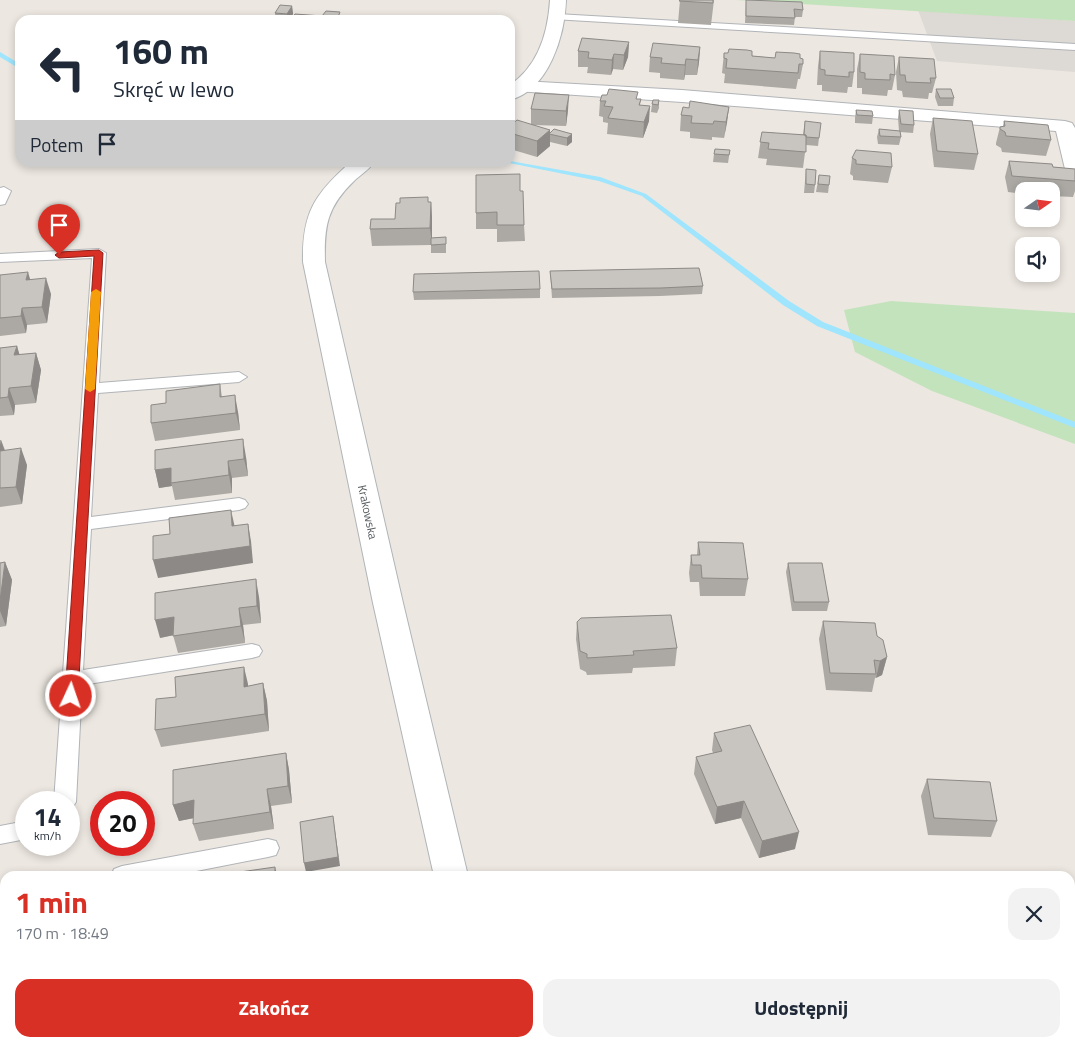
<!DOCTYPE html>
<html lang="pl">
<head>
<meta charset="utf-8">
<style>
  :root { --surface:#fff; --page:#f2f2f3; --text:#1f2937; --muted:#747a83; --accent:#d93025 }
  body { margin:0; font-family:"Titillium Web",sans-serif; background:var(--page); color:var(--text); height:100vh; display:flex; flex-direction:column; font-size:19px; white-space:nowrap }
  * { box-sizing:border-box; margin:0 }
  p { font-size:16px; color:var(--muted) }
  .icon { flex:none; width:28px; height:28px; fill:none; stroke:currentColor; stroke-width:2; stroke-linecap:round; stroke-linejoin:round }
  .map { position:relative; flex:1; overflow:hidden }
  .sheet { position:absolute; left:0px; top:871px; width:1075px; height:176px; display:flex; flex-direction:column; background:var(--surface); border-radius:15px 15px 0 0; box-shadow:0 2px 8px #0003 }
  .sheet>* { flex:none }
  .top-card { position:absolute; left:15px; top:15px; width:500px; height:152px; border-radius:15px; box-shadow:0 2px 8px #0003; background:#fff; color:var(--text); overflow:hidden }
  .needle { width:32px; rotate:76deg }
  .fabs { position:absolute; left:1015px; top:182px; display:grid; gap:10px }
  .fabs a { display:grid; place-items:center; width:45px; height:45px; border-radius:10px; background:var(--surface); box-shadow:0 2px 8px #0003; font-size:25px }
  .speed { position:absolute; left:15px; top:791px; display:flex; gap:10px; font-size:25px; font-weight:700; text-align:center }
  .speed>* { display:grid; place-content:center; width:65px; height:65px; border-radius:50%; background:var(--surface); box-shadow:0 2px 8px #0003; line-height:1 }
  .speed small { font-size:12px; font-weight:400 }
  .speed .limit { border:8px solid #d22; background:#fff; color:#111 }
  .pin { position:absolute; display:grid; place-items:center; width:42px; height:42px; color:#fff; margin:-51px -21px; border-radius:50% 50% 50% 0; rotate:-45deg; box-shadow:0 0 5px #0007 }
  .pin .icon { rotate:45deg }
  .me { position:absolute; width:55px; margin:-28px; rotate:3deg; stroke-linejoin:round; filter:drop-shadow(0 0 4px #0008) }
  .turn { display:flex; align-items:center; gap:18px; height:105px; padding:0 15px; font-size:22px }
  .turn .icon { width:65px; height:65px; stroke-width:2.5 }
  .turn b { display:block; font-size:35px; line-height:42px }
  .then { display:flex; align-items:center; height:48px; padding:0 15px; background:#0003; gap:10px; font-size:19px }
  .round { display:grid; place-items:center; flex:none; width:52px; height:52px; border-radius:15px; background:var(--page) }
  .overview { display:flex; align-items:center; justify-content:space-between; height:85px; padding:0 15px }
  h1 { font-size:30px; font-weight:700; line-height:38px; color:var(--accent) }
  .cta { display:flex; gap:10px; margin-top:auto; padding:10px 15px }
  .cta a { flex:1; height:58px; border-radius:15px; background:var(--accent); color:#fff; font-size:20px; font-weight:700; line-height:58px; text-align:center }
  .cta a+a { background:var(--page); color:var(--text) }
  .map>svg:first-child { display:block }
</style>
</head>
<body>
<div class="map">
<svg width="1075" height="1047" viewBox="0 0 1075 1047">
  <rect width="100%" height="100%" fill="#ece7e0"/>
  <path fill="#ddd9d4" d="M918 10 1075 21V72L937 61Z"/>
  <path fill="#c3e3bc" d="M736 0H1075V21Z
    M891 301 1075 313V444L932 391 855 352 844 310Z
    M532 1043 703 1042 704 1047H522Z"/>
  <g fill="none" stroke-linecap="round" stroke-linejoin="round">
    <path fill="#9ee5fd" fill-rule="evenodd" d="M0 52 20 64V69L0 57Z
      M510 161 600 177 646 194 789 301 823 322 1075 422V428L817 326 783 305 642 196 599 181 504 162H510Z"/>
    <defs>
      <path id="lane" d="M557 14 1075 44V50L553 19 552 17Z
        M4 187 11 191 5 204 0 205V188Z
        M99 249 106 253 99 383 239 372 247 377 239 382 98 393 91 517 239 498 245 500 248 504 245 508 239 510 91 529 83 670 252 644 259 646 262 651 259 656 252 658 82 685 76 802 72 808 69 810V802H54L92 258 0 262V254Z
        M26 821V839L0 844V826Z
        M268 839 276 841 279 848 276 855 268 857 171 876H111L114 869 122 866Z"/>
      <path id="street" d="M522 81 682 90 1065 121 1072 123 1075 128V175L1068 173 1065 169 1056 131 682 102 515 91 513 87 515 83Z
        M1070 912H1075V944H1070Z"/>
      <path id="secondary" d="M550 0H566C565 35 549 90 510 100V85C538 66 548 33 550 0Z
        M351 162H374C369 170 360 175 354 181 327 207 324 226 325 262L403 603 468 876H434L373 603 303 262C302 214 314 194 351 162Z
        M364 1042H405L403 1047H362Z"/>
    </defs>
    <use href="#lane" stroke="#b1b4b8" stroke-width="2"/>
    <use href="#street" stroke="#b1b4b8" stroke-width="2"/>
    <use href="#secondary" stroke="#b0b5b8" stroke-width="2"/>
    <use href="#lane" fill="#fff" fill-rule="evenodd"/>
    <use href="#street" fill="#fff" fill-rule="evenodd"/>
    <use href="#secondary" fill="#fff" fill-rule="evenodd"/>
  </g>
  <path fill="#aca9a4" d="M680 0H714L711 25 678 23Z
    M746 0 803 10 802 17H795L794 25 745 23Z
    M292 6 293 14 289 20H276L275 13Z
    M629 42 628 57 623 70 613 69 611 75 587 73 588 67H578V51Z
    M700 47 699 62 697 75H685L684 80 660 78V73L649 72 650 57Z
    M820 51 854 72 852 87H848L847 93 822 91V85H817L818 66Z
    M724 53 775 58H800L803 64 800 79H798L796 89 724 83 725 74 722 73Z
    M860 54 895 75 892 90H888L887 96 862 94V88H857V69Z
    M899 57 936 78 932 93H929L928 99 903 97 902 91 897 90 896 72Z
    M936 89 954 98 953 106H938L935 97Z
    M637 99H641L640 105 649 121 643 138 607 134 608 123 603 122V117L599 116 600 101Z
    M659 100V108L657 113 651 112 652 104Z
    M729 107 724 138 712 137V140L690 138V132L680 131 681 115Z
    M531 109 568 110 566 126 532 125 550 130V133L572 134V142L567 146 550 142V146L537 157 510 149V126L531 124Z
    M856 110 873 116 872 124 855 123V118Z
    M899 110 914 125 913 133 900 132 901 137 899 145 878 144 877 137 879 129 899 131 898 118Z
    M933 118 978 154 974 170 934 167 930 134Z
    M805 121 819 138 818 146 806 145 803 168 766 165 767 159 758 158 762 132 803 135Z
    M1004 121 1051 140 1046 156 1002 152 1001 148 996 145V143L1000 127 1003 126Z
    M730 150 728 163 713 162 714 154Z
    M852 158 892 167 888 183 853 180V176L850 174Z
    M1009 161 1053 167 1075 169V191L1073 197 1051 196V191H1024V194L1008 192 1005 177Z
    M806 169 815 185 814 193H804Z
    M819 175 829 185 828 193 816 192Z
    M520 191 524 225 525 241 497 242V229H476V213Z
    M428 197V202H431L432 218V238L446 237V253H431V245L372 246 370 229 395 219 400 203Z
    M550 271 703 286 702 294 660 296 552 298Z
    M0 275 30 279 51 294 47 323 27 325 26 333 0 336Z
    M540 289V298L414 300 413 292Z
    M17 346 19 355 36 353 41 370 36 403 15 405 14 415 0 416V348Z
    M220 384 222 397 238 412 240 430 155 441 151 423 166 403Z
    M0 440H1L5 450 27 465 22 504 0 507Z
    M246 457 248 476 232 478V493L175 500 172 486 159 488 155 470Z
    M698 542 748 579 745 596H700L699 582H690L689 573 691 555H697Z
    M5 562 12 580 6 626 0 627V563Z
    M788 563 829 602 827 611H792L786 572Z
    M259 597 261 623 243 625 245 643 178 653 173 635 160 638Z
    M823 621 877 636 887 657 882 675 875 678 872 692 826 690 819 639Z
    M577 622 677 648 675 666 633 668 632 673 587 675 586 672 580 669 576 639Z
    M263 683 267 701 269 731 161 747 155 730 176 697 248 684V686Z
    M714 733 795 849 759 858 741 818 715 824 694 774 696 757 713 753 712 750Z
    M286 753 289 770 292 803 271 806 274 829 199 841 193 824 194 818 179 821 173 805Z
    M927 779 997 821 991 837 928 835 921 796Z
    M5 1012V1025L0 1016V1013Z
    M1075 1035V1047H1068Z
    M777 1042H834L833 1047H777Z"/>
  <path fill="#8c8986" d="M292 6 293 14 288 20 287 14Z
    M629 42 628 57 623 70 624 55Z
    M700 47 699 62 697 75 698 60Z
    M614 54 613 69 611 75 612 60Z
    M686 59 685 75 684 80 685 65Z
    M569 95 568 110 566 126V111Z
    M650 106 649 121 643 138 644 122Z
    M729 107 727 123 724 138 726 122Z
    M550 130V146L537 157V141Z
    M572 134V142L567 146V138Z
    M431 202 432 218V245L430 228Z
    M28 272 33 289 26 280Z
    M46 278 51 294 47 323 42 307Z
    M22 308 27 325 26 333 21 316Z
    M17 346 22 363 14 355Z
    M36 353 41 370 36 403 31 386Z
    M9 388 15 405 14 415 8 397Z
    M235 395 238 412 240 430 236 413Z
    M243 439 246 457 248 476 244 459Z
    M1 440 7 458 0 455V445Z
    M21 448 27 465 22 504 16 487Z
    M228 461 232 478V493L229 475Z
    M171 468V483L172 486 159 488 155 470Z
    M231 510 235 528 232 526Z
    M248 524 251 541 253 563 158 578 153 560Z
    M5 562 12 580 6 626 0 611V601Z
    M256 579 259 597 261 623 257 606Z
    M239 608 243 625 245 643 241 626Z
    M174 617 179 634 160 638 155 620Z
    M887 657 882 675 876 678 880 661Z
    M244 667 248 684V704L244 687Z
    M263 683 267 701 269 731 265 714Z
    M286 753 289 770 292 803 288 786Z
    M267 789 271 806 274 829 270 812Z
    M194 800 199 817 179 821 173 805Z
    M744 801 741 818 715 824 717 807Z
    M333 816 340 866 306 872 304 863Z
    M799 832 795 849 759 858 762 841Z
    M275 867 277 876H275Z"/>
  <path fill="#c8c4bf" stroke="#8c8986" d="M680 0H713V3L679 1Z
    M746 0 802 2 803 10 794 9 795 18 746 16Z
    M280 5 292 6 287 14 275 13Z
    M326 11 340 12 338 17 353 18 352 20H290L295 14 322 16Z
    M582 38 629 42 624 55 614 54 612 60 588 58 589 52 578 51Z
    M653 43 700 47 698 60 686 59 685 65 661 63 662 58 650 57Z
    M729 49 747 50 752 51V56L775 58 776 52 794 53 800 54V58L803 59V64H799L798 73 726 68 727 59 724 58V53H728Z
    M820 51 854 53V72H849V77L825 75V70L820 69Z
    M860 54 894 56 895 75 890 74V80L865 79V73L860 72Z
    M899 57 934 59 936 78H930L931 83 906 82 905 75H900Z
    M609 89 638 92 636 99H641L639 105 650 106 644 122 608 118 613 107 604 106 606 101H600L602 95H607Z
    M936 89H951L954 98H940Z
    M535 93 569 95 566 111 531 109Z
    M653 100H659L658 105 652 104Z
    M690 101 729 107 726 122 714 121 713 124 691 123 692 116 681 115 683 107 689 108Z
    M856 110 872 111 873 116 857 115Z
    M899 110 913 111 914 125 901 124Z
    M933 118 972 121 978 154 937 151Z
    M517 120 550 130 537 141 510 133V126Z
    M805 121 821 123 819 138 806 137V135H804Z
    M1004 121 1048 125 1051 140 1006 136 1005 132 1000 129V127L1005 126Z
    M554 129 572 134 567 138 549 134Z
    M879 129 900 131 901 137 880 136Z
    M762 132 806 135V152L768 149 769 143 760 142Z
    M715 149 730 150 729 155 714 154Z
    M856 150 891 153 892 167 856 164V160L852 158Z
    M1009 161 1052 164 1053 167 1075 169V181L1012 176Z
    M806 169 816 170 815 185 806 184Z
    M520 174V191H523L524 225H497V212L476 213V175Z
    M819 175 830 176 829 185 818 184Z
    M428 197V202H431L430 228 370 229 371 219H395L396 203H400V198Z
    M446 237V244L431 245V238Z
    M699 268 703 286 661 288 552 289 550 271Z
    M539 271 540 289 413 292 414 274Z
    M28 272 26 280 46 278 42 307 22 308 21 316 0 318V275Z
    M17 346 14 355 36 353 31 386 9 388 8 397 0 398V348Z
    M220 384V397L235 395 236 413 151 423V405L166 403V391Z
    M243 439 244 459 228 461 229 475 171 483V468L155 470V450Z
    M21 448 16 487 0 488V451Z
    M231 510 232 526 248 524 250 546 153 560V536L170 534 169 518Z
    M698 542 743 543 748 579 702 578 701 565H692L691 555H700Z
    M5 562 0 601V563Z
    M788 563H822L829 602H794Z
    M256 579 257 606 239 608 241 626 173 636 174 617 155 620V593Z
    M671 615 677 648 633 651 634 655 587 658V654L580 651 577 622 581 618Z
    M823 621 875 623 877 636 883 640 887 657 880 661 874 660 876 674 830 673Z
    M244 667V687L263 683 265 714 155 730 156 699 176 697 175 677Z
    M750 725 799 832 762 841 744 801 717 807 696 757 722 751 714 733Z
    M286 753 288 786 267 789 270 812 193 824 194 800 173 805V770Z
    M927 779 990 782 997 821 934 818Z
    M333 816 338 857 304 863 300 822Z
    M275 867V876H212Z
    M5 945V1012L0 1013V996Z"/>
  <path fill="#d93025" stroke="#8d1f18" d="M99 250 103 253 78 696 71 702 65 696 94 256 59 258 55 255 59 252Z"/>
  <path fill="#f59e0b" d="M96 289 101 292 95 389 90 392 85 389 91 292Z"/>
  <g text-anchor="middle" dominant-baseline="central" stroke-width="4" stroke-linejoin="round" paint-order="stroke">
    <g font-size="12" fill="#595e61" stroke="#fff">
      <text transform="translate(368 512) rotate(78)">Krakowska</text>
    </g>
  </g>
</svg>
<div class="fabs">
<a><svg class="needle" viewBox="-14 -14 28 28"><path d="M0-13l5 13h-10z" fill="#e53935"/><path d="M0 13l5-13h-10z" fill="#747a83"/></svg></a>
<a><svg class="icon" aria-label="sound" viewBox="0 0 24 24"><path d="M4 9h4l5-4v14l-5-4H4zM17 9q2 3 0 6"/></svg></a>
</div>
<div class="speed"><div>14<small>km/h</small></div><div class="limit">20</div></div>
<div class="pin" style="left:59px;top:255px;background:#d93025"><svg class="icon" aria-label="arrive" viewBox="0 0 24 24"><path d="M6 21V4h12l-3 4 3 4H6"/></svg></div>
<svg class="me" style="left:71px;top:696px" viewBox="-20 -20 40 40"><circle r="17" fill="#d93025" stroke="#fff" stroke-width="3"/><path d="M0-11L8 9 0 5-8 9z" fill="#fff"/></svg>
<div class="top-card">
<div class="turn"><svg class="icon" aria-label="left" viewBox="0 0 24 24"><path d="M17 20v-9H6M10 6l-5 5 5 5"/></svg><div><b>160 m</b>Skręć w lewo</div></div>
<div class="then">Potem<svg class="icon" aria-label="arrive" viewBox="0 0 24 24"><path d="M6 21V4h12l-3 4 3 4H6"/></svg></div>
</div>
<section class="sheet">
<div class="overview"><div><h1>1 min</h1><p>170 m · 18:49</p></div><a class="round"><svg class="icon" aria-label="close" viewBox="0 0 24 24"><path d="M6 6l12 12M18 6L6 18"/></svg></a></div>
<div class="cta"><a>Zakończ</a><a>Udostępnij</a></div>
</section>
</div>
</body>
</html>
